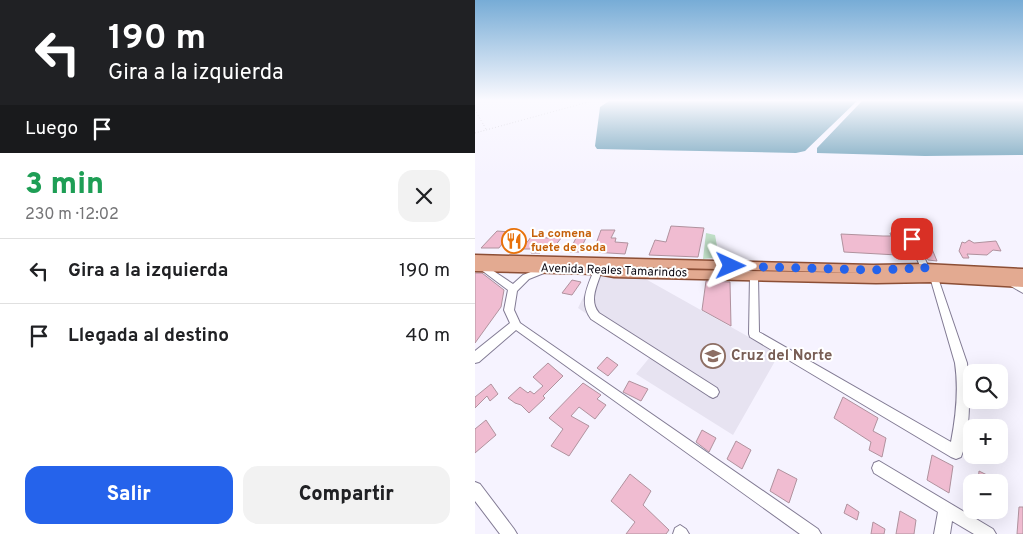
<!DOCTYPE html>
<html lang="es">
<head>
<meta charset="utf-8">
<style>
  :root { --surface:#fff; --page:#f2f2f2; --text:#202124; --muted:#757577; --line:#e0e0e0; --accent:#2563eb }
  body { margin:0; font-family:Overpass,sans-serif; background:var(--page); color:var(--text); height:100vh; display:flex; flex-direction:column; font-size:19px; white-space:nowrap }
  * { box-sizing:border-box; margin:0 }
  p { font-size:16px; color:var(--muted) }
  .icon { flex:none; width:28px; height:28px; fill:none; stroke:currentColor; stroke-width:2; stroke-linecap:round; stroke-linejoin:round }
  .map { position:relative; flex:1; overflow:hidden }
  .details { display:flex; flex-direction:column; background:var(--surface); width:475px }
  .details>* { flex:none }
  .guide { background:#202124; color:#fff; overflow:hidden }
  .controls { position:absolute; left:488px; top:364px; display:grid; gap:10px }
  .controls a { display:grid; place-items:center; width:45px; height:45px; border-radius:10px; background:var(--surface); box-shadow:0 5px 20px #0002; font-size:25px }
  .pin { position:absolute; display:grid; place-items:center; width:42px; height:42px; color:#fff; margin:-21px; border-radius:10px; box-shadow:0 2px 8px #0006 }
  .me { position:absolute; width:55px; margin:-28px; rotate:91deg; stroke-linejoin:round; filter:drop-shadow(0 0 4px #0008) }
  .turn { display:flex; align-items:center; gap:18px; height:105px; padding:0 25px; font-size:22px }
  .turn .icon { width:65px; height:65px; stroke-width:2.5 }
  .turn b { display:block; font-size:35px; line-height:42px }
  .then { display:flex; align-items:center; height:48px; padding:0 25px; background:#0003; gap:10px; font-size:19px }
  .round { display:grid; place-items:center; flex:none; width:52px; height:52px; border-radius:15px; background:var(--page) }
  .summary { display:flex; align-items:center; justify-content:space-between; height:85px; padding:0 25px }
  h1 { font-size:30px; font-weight:800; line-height:38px; color:#1e9e55 }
  .button { display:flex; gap:10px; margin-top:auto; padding:10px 25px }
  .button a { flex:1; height:58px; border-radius:15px; background:var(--accent); color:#fff; font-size:20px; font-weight:800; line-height:58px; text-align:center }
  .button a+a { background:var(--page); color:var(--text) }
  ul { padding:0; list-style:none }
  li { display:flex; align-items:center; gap:15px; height:65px; padding:0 25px; border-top:1px solid var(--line) }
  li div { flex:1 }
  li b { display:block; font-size:19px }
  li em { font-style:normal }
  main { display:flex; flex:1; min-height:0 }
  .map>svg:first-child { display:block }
</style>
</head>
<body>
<main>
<section class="details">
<div class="guide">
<div class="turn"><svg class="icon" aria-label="left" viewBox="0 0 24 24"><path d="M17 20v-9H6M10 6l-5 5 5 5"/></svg><div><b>190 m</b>Gira a la izquierda</div></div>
<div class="then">Luego<svg class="icon" aria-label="arrive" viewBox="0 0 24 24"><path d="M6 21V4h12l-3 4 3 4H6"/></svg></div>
</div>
<div class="summary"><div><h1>3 min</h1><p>230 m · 12:02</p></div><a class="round"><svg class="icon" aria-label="close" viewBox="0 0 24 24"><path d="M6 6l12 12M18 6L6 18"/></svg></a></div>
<ul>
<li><svg class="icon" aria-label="left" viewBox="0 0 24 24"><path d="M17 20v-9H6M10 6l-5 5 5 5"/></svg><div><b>Gira a la izquierda</b></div><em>190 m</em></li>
<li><svg class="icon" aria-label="arrive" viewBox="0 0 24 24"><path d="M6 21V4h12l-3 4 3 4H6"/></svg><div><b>Llegada al destino</b></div><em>40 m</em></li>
</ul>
<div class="button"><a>Salir</a><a>Compartir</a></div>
</section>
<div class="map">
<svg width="548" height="534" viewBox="0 0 548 534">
  <rect width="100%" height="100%" fill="#f6f3ff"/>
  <path fill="#e7e3f1" d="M119 275 167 277 304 354 258 435 161 374 175 357 103 308Z"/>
  <path fill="#c1e0c8" d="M231 233 240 235 244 257 228 259Z"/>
  <path fill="#6fa1ba" d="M134 101H382L330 151 321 153 122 149 120 146 125 107Z
    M387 101H548V155L450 156 342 153V148Z"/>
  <path fill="#f0bcd1" stroke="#b0929e" d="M196 226 229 228 223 257 174 255 180 240 191 242Z
    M126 230H140L136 238H141L140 242 153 243 150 254 118 252Z
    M22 231 36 232 24 248H6Z
    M425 232H450L462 261 453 260 442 238 437 234 432 237H427Z
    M415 233H423L433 259H423L422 255 369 252 366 234 408 236H416Z
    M102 236H112L104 252H94Z
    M56 237 75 238 87 237 79 247 69 246 65 253H56L58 249H47Z
    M494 240 499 243 521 241 526 251 518 250 512 255 492 254 494 258H488L484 251 487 242 490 243Z
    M0 273H7L29 290 26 307 0 343Z
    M97 280 106 282 97 295 87 293Z
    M231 281 255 282 256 326 227 310Z
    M132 357 143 365 133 376 122 368Z
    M73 363 88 376 68 396 70 398 54 413 46 405 40 403 33 398 45 387 53 393 55 391 59 394 68 386 58 377Z
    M154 381 173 389 166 401 148 392Z
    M108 383 126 395 122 399 131 405 120 419 104 407 96 416 114 426 94 456 76 446 88 429 74 418Z
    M16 384 23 394 15 401 12 396 0 408V397Z
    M368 397 403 418 398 431 411 438 407 457 394 450 396 442 359 418Z
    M11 420 21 435 0 453V429Z
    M227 430 241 438 234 452 221 442Z
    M261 441 276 450 267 469 252 459Z
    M457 455 478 466 474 493 452 480Z
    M303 469 322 479 314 503 295 491Z
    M504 471 526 482H503Z
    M155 474 176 491 168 505 194 530 191 534H151L160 522 136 501Z
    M372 504 384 512 382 520 369 513Z
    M544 507H548V534H542Z
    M425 511 441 520 439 534H421Z
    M398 522 410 529 409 534H396Z"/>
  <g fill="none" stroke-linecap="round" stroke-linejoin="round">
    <defs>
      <path id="minor" d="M437 236 441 239 454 268 453 270H447L446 268 433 239Z
        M8 264 38 284 48 275 71 266 74 267 75 269 74 271 54 279 42 291 39 310 45 323 343 529 346 534H325L41 330 4 362 0 363V351L35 323 29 310 33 290 5 269 4 267 5 265Z
        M123 267 126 268 127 270C123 284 113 300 124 313L242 388 244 392 242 396 238 398 234 396 116 319C104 302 112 288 119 270L120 268Z
        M279 272 282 273 283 275 284 332 476 442C481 416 484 390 480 363L455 277 456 275H462L492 363C495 390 496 432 486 457L481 459 476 457 275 337 274 334 275 275 276 273Z
        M537 278 548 284V293L534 285 532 282 534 279Z
        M404 461 518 529 521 534H499L477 521 475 534H459L463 512 399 473 397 468 399 463Z
        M0 482 5 484 39 529 42 534H25L0 501Z
        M205 525 211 529 214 534H198L200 528Z"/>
      <path id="major" d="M0 255 398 265 450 264 548 269V287L459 282 401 283 139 277 123 274 0 271ZM127 266 398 273H454H401L139 269Z"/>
    </defs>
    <use href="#minor" stroke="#827b94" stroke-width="2"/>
    <use href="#major" stroke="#8c4e35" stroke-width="3"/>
    <path stroke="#9b98a3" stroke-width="1" stroke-dasharray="0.5 2.5" stroke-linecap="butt" d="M0 110 11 129
      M0 133 117 101"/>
    <use href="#minor" fill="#fff" fill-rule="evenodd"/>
    <use href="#major" fill="#e3aa91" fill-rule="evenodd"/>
  </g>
  <linearGradient id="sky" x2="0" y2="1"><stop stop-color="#77acd6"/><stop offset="0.57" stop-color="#fbfaff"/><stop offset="1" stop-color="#fbfaff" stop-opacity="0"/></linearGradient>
  <rect width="548" height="176" fill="url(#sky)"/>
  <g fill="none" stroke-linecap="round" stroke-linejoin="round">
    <path stroke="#2563eb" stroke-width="9" stroke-dasharray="0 16.2" d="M256 266 398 270 450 268 437 239"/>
  </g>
  <defs>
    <symbol id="restaurant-ring" viewBox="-11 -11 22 22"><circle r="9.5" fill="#fff" stroke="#e8710a" stroke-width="1.5"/><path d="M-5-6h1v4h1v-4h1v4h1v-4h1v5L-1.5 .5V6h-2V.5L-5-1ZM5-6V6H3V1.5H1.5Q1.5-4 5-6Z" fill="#e8710a"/></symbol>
    <symbol id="school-ring" viewBox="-11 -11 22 22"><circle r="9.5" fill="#fff" stroke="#8d6e63" stroke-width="1.5"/><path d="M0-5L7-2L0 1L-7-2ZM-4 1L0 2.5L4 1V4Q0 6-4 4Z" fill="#8d6e63"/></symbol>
  </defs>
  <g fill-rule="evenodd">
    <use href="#restaurant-ring" x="25" y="227" width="28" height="28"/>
    <use href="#school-ring" x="224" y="342" width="28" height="28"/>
  </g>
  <g text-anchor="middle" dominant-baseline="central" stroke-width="4" stroke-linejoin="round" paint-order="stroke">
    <g font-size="12" font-weight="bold" fill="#c56008" stroke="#fff" text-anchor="start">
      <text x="56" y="234">La comena<tspan x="56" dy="14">fuete de soda</tspan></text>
    </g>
    <g font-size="12" fill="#0d0a13" stroke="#fff">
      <text transform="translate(139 271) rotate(2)">Avenida Reales Tamarindos</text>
    </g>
    <g font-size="15" font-weight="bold" fill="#785e54" stroke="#fff" text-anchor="start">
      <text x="256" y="356">Cruz del Norte</text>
    </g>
  </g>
</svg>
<div class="controls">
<a><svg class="icon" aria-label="search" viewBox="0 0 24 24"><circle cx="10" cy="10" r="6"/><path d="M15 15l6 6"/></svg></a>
<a>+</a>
<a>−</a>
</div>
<div class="pin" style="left:437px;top:239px;background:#d93025"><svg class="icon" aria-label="arrive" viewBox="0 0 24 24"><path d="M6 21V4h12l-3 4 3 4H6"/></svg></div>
<svg class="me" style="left:256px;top:266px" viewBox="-20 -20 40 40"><path d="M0-17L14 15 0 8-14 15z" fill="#2563eb" stroke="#fff" stroke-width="4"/></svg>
</div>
</main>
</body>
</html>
